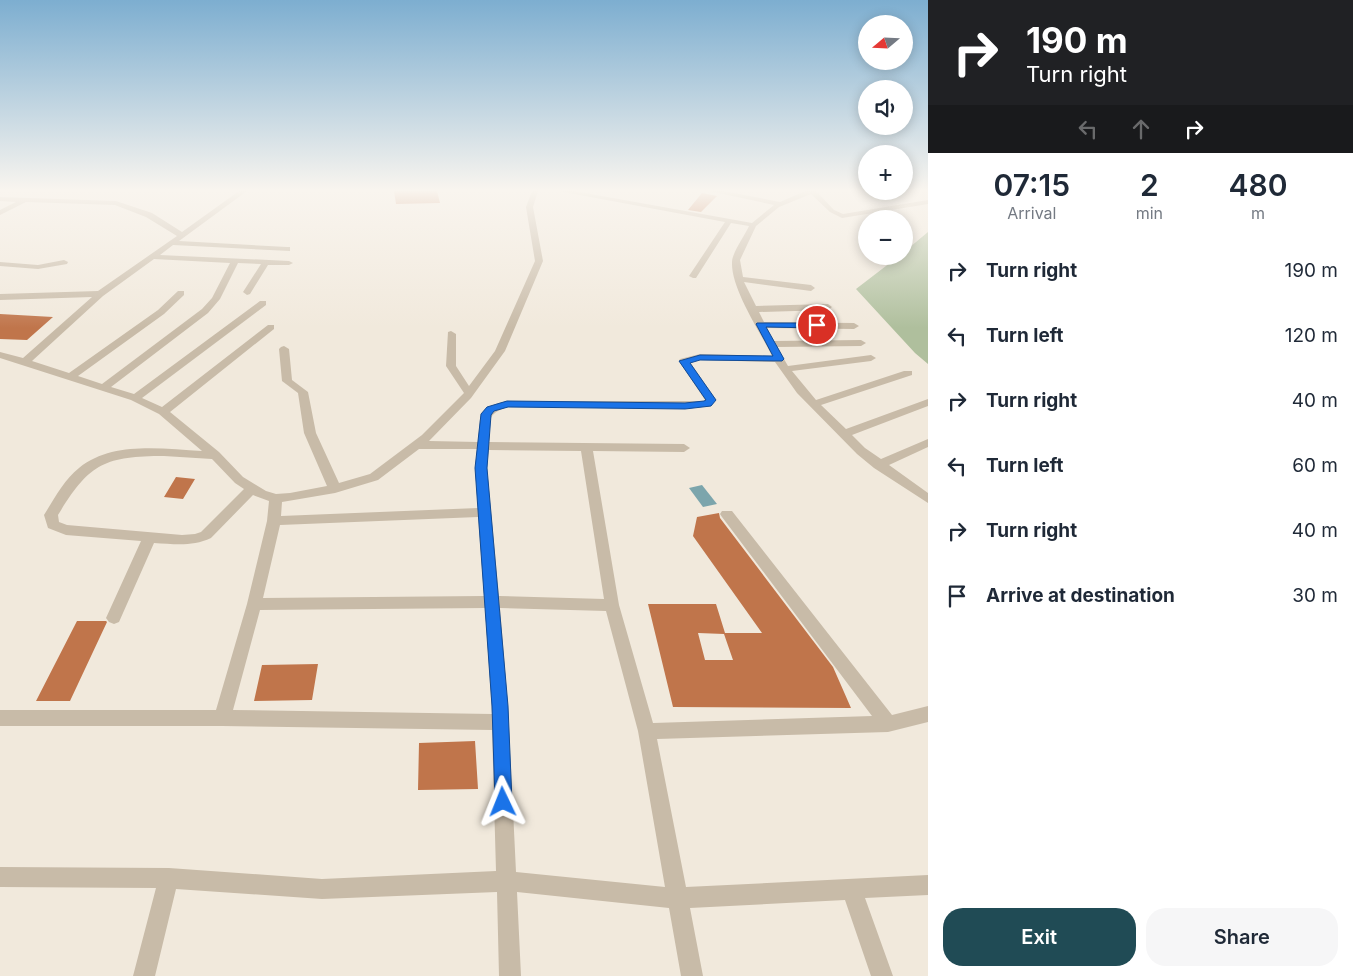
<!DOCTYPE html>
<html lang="en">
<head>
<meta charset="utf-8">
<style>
  :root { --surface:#fff; --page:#f6f6f7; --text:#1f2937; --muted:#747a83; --accent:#204b55 }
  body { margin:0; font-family:Inter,sans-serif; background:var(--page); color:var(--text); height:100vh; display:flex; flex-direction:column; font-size:19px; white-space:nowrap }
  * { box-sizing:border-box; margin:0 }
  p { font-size:16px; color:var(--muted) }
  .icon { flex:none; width:28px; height:28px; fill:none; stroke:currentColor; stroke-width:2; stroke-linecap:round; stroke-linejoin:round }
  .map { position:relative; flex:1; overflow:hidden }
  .sheet { display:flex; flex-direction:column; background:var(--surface); width:425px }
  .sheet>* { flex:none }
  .top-card { background:#202124; color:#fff; overflow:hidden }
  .needle { width:32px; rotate:251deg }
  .controls { position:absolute; left:858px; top:15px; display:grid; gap:10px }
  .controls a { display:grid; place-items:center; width:55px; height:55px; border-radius:50%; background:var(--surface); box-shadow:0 2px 12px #0003; font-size:25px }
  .pin { position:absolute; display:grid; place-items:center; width:42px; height:42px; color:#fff; margin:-21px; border:2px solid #fff; border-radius:50%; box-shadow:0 1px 5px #0007 }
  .me { position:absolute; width:55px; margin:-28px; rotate:358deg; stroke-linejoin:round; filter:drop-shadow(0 0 4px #0008) }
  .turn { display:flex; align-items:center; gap:18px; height:105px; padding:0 15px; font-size:22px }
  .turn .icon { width:65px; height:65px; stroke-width:2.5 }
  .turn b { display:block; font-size:35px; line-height:42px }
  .lanes { display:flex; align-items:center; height:48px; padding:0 15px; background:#0003; justify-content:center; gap:25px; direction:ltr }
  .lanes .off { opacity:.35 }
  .eta { display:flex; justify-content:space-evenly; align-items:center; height:85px; text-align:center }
  .eta b { font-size:30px; font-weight:600; line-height:35px }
  .primary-button { display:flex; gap:10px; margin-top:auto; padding:10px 15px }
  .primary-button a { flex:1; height:58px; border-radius:20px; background:var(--accent); color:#fff; font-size:20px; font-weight:600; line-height:58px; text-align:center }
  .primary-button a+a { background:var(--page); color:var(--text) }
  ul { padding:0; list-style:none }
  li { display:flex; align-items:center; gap:15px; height:65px; padding:0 15px }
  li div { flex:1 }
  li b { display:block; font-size:19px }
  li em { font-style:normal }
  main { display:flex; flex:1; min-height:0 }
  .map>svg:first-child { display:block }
</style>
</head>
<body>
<main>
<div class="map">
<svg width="928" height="976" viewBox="0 0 928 976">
  <rect width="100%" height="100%" fill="#f1e9dc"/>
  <path fill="#afbf9d" d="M928 232V364L915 353 856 289 899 256H904V252Z"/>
  <path fill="#7ca5ac" d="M702 485 717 504 703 507 689 488Z"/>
  <path fill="#c0754b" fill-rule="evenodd" d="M394 191H437L440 203 396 204Z
    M702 193 717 196 701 212 688 210Z
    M0 314 53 317 27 340 0 339Z
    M176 477 195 479 183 499 164 497Z
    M719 513 720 518 833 667 851 708 673 707 648 604H716L725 633H762L693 536 697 517ZM698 633 724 634 733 660H705Z
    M77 621H106L107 622 70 701H36Z
    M318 664 312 700 254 701 262 665Z
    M475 741 478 789 418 790 419 743Z"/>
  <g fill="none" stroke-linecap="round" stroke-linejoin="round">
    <path fill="#c8bba8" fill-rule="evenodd" d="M239 191H247L179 241 287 247H290V251L173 245 160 255 289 261 293 263 289 265H268L250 294 247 295 243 292 261 264 238 263 220 299 208 313 111 387 134 394 260 301H266V305L142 398 162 407 268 325H274V329L170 412 219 452 243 477 266 491 276 494 290 493 327 486 304 433 298 393 282 381 279 349 281 347 284 346 289 349 292 380 308 392 316 433 339 483 370 474 422 435 464 393 446 366 448 332 451 331 456 334V366L469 386 495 351 535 261 526 207 532 191H538L533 207 543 261 505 351 471 398 429 441 478 442C481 413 476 408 507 401H704L705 400 679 361 680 359 700 354 772 356C760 331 731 289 732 262 732 253 745 235 749 226L731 223 696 278H693L689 276 725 222 558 191H574L752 223 774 205 709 191H724L780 202 805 191H816L834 210 843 214 928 200V204L842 218 830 212 811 194 779 207 756 226 740 260 743 277 811 285 815 288 811 291 744 282 756 306 828 304 832 307 828 310 759 312 764 322 854 323 859 326 854 329 767 328 774 341 861 340 866 343 861 346 777 347 788 366 871 355 876 358 871 361 792 371 816 400 904 371H912V375L821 405 846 429 928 399V406L852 435 865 448 881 459 928 439V447L889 465 928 493V503L874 468 857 454 797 393 775 362 700 360 690 362 716 400 711 406 707 407H508C485 414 491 421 489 442L684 444 690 448 684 452 593 451 619 605 653 723 872 716 722 517 720 514 722 511H732L892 715 928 706V722L888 732 657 739 686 887 928 875V895L865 898 893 976H871L845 900 690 908 703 976H681L669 908 517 892 521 976H499L497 892 322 899 176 889 155 976H133L156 888 0 887V867L169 868 322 879 496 871 492 730 222 726H0V710H216L247 604 267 521 269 501 253 495 211 538C192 547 174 544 154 543L119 622 114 624 109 622 106 618 141 541 66 535 48 528 44 515C54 499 64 480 79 468 112 441 162 449 202 451L159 414 131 400 0 358V352L23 358 92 297 0 300V294L98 291 177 236 146 217 115 205 26 202 0 215V210L16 202 0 201V197L116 201 152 213 182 232ZM154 259 230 263 212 298 202 309 102 384 78 376 164 314 184 295V291H178L158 310 69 373 32 361 103 296ZM419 449H477L475 468 478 508 281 516 282 502 335 493 378 480ZM489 450 581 451 604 599 499 596 487 468ZM164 456 212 459 235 483 244 489 201 532 195 534 182 535 67 525 59 522 58 515C89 464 104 456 164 456ZM478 517 484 596 263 598 280 525ZM485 608 492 714 233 710 260 610ZM500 608 606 611 638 731 665 887 516 872 508 706Z
      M64 260 68 262 67 264 38 269 0 266V262L38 265Z"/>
  </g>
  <linearGradient id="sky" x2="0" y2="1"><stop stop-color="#7daed0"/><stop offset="0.58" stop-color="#f9f5ef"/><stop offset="1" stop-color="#f9f5ef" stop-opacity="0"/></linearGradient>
  <rect width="928" height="328" fill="url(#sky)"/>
  <path fill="#1a73e8" stroke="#114b97" d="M757 323H817L821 325 817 328 766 327 784 359 782 361 700 360 690 363 716 400 711 406 685 409 508 407 494 411 491 415 487 468 508 706 512 802 509 808 503 810 497 808 495 802 492 706 475 468 481 414 487 407 507 401 685 403 704 401 706 400 679 361 700 355 773 356 756 324Z"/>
</svg>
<div class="controls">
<a><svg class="needle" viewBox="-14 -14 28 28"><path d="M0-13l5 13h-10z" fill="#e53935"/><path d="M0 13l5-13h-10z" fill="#747a83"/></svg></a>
<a><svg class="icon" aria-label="sound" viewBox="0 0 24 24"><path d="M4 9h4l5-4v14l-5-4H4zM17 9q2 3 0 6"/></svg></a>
<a>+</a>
<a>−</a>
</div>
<div class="pin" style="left:817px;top:325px;background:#d93025"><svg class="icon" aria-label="arrive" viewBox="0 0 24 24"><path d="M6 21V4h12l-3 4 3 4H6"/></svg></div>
<svg class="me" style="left:503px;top:802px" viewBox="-20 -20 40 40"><path d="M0-17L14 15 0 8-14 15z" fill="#1a73e8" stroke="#fff" stroke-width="4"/></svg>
</div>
<section class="sheet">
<div class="top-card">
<div class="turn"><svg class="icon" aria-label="right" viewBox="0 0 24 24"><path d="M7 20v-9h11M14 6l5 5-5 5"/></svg><div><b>190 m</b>Turn right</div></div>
<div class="lanes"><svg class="icon off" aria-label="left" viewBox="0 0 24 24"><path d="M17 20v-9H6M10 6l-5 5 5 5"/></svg><svg class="icon off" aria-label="ahead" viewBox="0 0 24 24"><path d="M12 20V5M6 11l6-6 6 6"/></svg><svg class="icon" aria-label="right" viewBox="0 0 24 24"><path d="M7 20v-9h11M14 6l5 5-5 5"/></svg></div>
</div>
<div class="eta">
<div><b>07:15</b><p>Arrival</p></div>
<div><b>2</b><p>min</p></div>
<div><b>480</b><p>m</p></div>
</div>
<ul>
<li><svg class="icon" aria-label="right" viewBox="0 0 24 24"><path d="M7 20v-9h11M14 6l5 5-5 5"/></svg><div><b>Turn right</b></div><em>190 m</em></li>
<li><svg class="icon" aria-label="left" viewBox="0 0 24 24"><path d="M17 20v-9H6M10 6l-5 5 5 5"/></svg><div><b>Turn left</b></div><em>120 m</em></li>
<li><svg class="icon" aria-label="right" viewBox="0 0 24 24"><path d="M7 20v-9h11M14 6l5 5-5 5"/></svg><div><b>Turn right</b></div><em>40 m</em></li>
<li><svg class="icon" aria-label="left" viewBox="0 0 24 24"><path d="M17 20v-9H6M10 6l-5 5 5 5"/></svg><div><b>Turn left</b></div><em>60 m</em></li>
<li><svg class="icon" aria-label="right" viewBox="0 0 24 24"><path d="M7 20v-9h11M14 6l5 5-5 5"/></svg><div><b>Turn right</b></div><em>40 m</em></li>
<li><svg class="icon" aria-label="arrive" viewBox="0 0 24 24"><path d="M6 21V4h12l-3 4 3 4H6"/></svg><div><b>Arrive at destination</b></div><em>30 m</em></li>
</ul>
<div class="primary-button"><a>Exit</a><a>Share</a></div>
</section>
</main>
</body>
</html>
